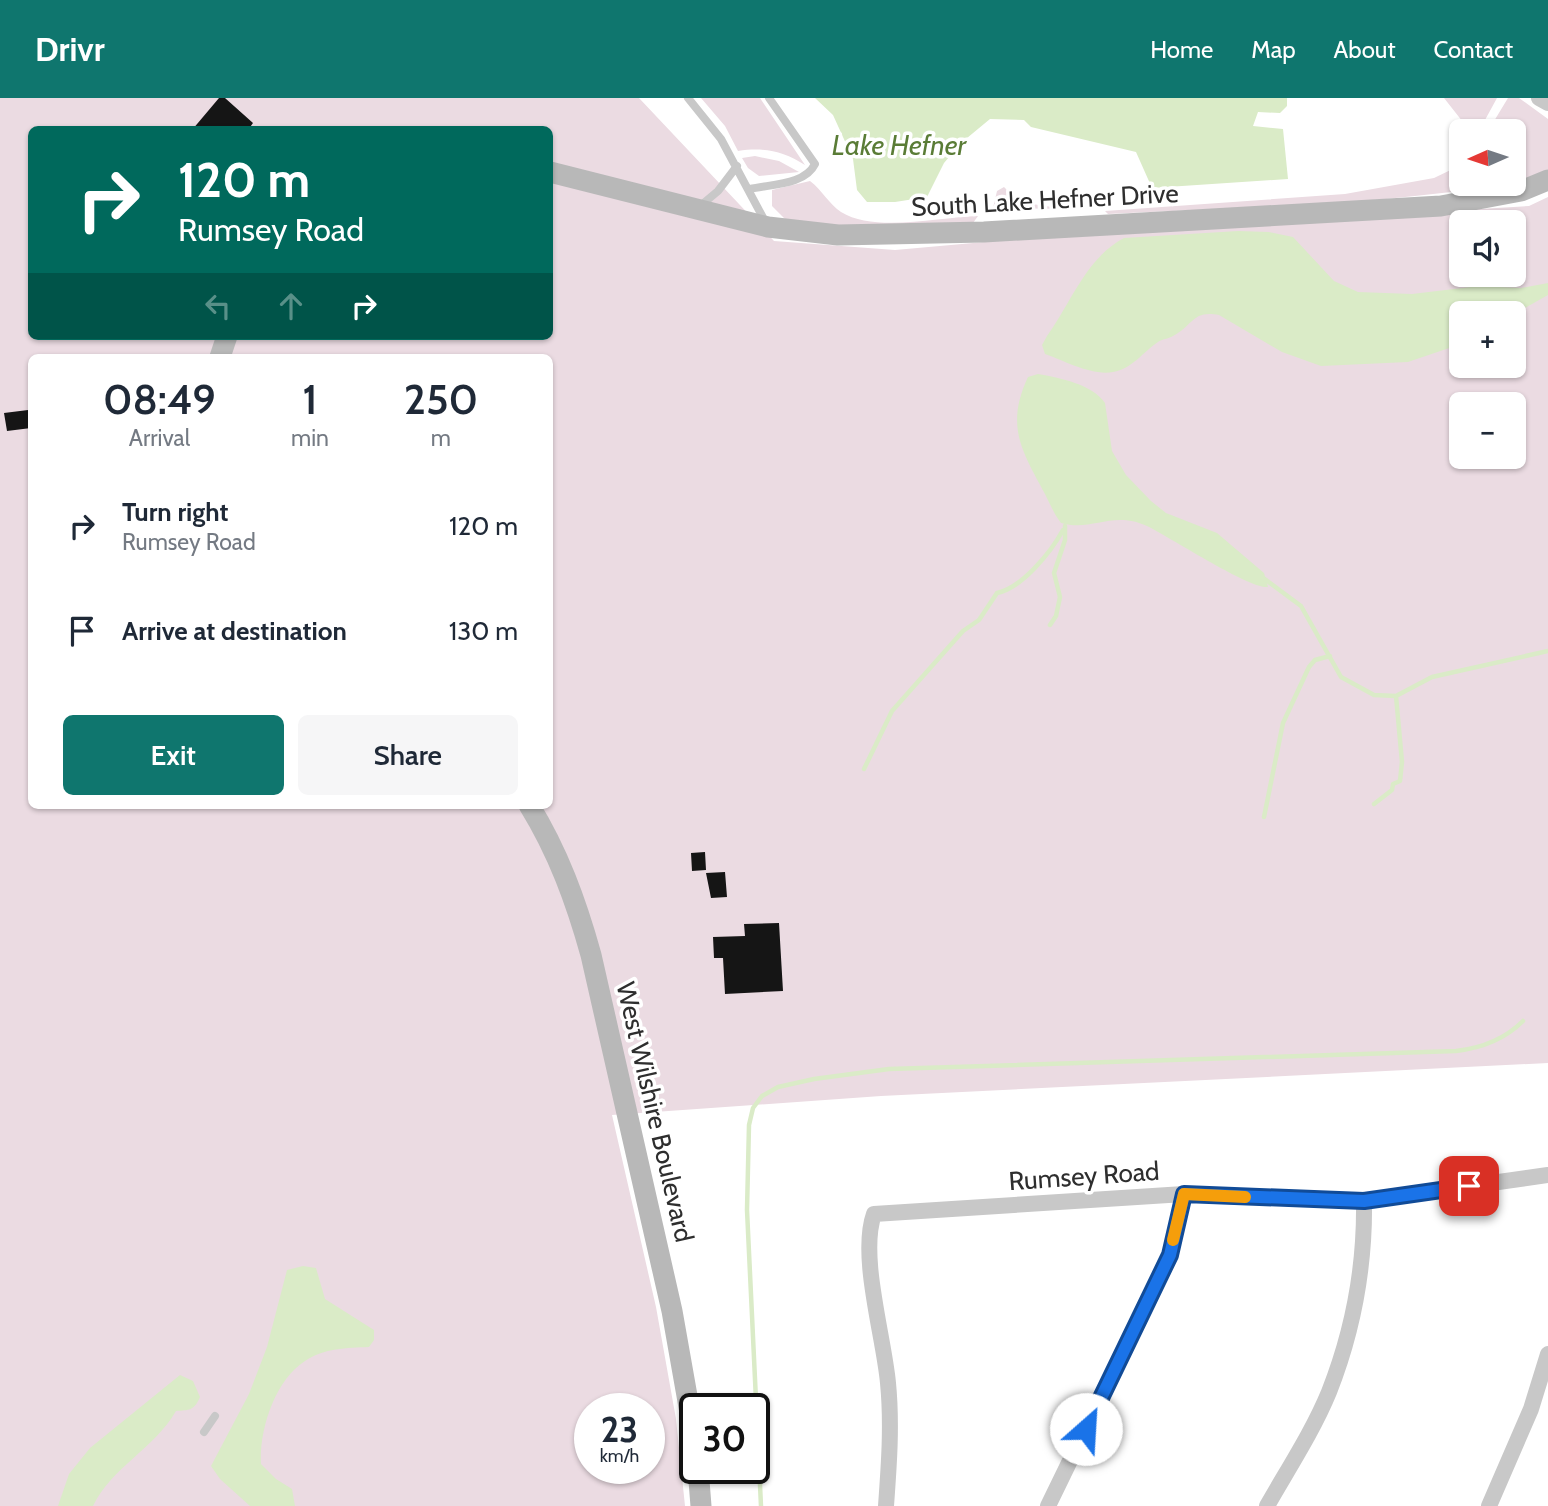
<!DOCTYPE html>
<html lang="en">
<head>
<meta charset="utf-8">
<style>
  :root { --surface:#fff; --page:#f6f6f7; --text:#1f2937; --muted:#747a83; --accent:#0f766e }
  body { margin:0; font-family:Cabin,sans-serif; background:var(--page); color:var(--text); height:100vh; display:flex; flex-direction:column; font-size:26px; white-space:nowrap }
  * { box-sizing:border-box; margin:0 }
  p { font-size:23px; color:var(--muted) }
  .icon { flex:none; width:38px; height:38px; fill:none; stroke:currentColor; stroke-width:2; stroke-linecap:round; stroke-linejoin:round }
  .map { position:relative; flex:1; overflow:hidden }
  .drawer { position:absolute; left:28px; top:256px; width:525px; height:455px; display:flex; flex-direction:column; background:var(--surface); border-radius:10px; box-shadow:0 2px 5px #0004 }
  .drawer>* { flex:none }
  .guide { position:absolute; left:28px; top:28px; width:525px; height:214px; border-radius:10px; box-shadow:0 2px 5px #0004; background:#00695c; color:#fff; overflow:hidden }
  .needle { width:46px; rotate:267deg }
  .tools { position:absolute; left:1449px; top:21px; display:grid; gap:14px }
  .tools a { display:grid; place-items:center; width:77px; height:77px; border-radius:10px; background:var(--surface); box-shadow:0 2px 5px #0004; font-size:35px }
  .speed { position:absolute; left:574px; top:1295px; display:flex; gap:14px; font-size:35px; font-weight:700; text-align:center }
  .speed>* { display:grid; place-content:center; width:91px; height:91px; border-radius:50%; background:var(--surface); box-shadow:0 2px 5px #0004; line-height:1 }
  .speed small { font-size:18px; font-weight:400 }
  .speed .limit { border:4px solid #111; border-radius:10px; background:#fff; color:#111 }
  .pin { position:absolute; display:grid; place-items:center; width:60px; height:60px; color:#fff; margin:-30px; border-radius:14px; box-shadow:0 4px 10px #0006 }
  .me { position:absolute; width:77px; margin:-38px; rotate:26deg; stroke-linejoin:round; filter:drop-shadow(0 0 5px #0008) }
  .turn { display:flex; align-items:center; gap:24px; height:147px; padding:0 35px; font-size:32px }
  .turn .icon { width:91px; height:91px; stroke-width:2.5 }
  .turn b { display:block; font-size:49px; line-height:60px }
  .lanes { display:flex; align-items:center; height:66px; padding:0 35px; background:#0003; justify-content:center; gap:35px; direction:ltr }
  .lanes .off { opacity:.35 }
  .eta { display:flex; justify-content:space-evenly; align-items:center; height:119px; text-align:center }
  .eta b { font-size:42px; font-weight:600; line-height:49px }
  .primary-button { display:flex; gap:14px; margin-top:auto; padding:14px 35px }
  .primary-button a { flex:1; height:80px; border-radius:10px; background:var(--accent); color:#fff; font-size:28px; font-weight:600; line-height:80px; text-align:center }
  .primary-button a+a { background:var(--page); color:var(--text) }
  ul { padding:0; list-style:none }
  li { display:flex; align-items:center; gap:21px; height:105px; padding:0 35px }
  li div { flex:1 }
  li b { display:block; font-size:26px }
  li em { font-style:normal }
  header { display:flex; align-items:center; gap:42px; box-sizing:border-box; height:98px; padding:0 35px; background:var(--accent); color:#fff }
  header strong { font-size:33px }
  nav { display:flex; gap:38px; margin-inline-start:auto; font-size:24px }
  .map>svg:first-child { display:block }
</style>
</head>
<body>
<header>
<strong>Drivr</strong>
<nav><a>Home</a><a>Map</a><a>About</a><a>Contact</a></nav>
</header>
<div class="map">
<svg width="1548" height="1408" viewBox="0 0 1548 1408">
  <rect width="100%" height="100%" fill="#fff"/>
  <path fill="#ebdbe2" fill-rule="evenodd" d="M0 0H639L774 143 895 152 1096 134 1529 108 1548 99V965L881 998 612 1017 656 1209 676 1321 685 1408H0ZM32 32H550V238H32ZM1461 124H1514V177H1461ZM1461 215H1514V268H1461ZM32 259H550V707H32ZM1461 306H1514V359H1461ZM590 1311H649V1370H590Z
    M701 0H760L805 67C783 53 764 49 738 53L725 28Z
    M1444 0H1497L1479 33H1470Z
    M1508 0H1519L1548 21V73L1514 84V33H1488Z
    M755 58 779 63 799 74 759 78 748 70 742 60Z
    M1461 67V86H1505C1374 108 1240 109 1108 116L1105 113 1345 96 1434 80Z
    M810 83C822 92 829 106 841 114 875 135 939 119 978 118L973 125 854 130 785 121 772 108V92Z
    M1004 89 1008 93 1006 102 1065 111 993 110 997 93Z"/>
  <path fill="#daebc7" d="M815 0H1287V8L1280 15 1258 14 1253 28 1283 31 1288 81 1152 90 1136 54 1031 29 1024 22 990 21 961 45 944 65 927 99 895 104H867L857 92 853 61 833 17Z
    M1238 133 1269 134 1293 139 1334 183 1358 194 1412 196 1479 188 1521 190 1548 185V197L1514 216 1461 215V246L1408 264 1321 268 1282 254 1219 217C1192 212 1194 227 1173 238 1168 241 1162 241 1158 244 1143 254 1132 271 1113 274 1092 278 1065 263 1045 256L1042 247 1047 238C1071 205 1086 160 1124 140Z
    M1038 276C1060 280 1092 286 1105 305L1112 353 1126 377 1151 403 1166 415 1217 435 1264 475 1268 489C1251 492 1168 438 1147 428 1112 412 1092 434 1061 425 1054 416 1050 406 1045 396 1022 353 1005 328 1028 279Z
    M303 1168 316 1170 325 1201 374 1232V1242L369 1249C347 1250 324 1250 305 1263 275 1282 259 1332 261 1366L276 1381 292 1391 295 1408H250L220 1381 211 1368 249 1296 267 1249 287 1172Z
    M180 1277 193 1283 200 1299C194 1313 189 1312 176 1313 154 1351 112 1369 93 1408H58L69 1376 90 1350Z"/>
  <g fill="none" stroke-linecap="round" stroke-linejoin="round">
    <path stroke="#daebc7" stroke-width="4.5" d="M1262 479 1301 508 1341 579 1374 597 1396 598 1432 579 1548 553
      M1050 527 1056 518 1060 499 1054 475 1065 442V428
      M864 671 892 613 963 533 979 522 997 495C1022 490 1051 454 1063 432
      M1374 706 1392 692 1393 686 1400 683 1402 664 1396 598
      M1264 719 1283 625 1309 569 1315 562 1330 558
      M761 1408 747 1112 749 1027 753 1010 762 998 778 989 814 981 889 971 1456 953C1482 950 1504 942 1523 923"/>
  </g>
  <path fill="#151515" d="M219 0H225L253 25 248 32H192Z
    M28 312 31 330 7 333 4 315Z
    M705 754 706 772 692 773 691 755Z
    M725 774 727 799 711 800 706 775Z
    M779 825 783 893 725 896 723 860H714L713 839 745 838 744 826Z"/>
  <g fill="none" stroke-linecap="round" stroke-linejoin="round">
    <path stroke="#c8c8c8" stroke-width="8" d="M688 0 721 41 767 127
      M750 91C771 86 805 87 815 66L769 0
      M699 109 718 93 737 68
      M204 1334 215 1318"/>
    <path stroke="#c8c8c8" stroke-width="16" d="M1539 0 1548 5
      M886 1408C889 1367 892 1326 888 1285 884 1239 859 1158 874 1116L1184 1096 1364 1103 1548 1077
      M1048 1408 1170 1157 1184 1096
      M1267 1408C1288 1371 1313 1333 1329 1294 1353 1233 1365 1169 1364 1103
      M1489 1408 1531 1311 1548 1256"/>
    <path stroke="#b8b8b8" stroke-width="21" d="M550 74 768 129 838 137 984 134 1441 108 1521 93 1548 82
      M220 259 227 238
      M529 707C558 754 576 803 591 857L672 1213 695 1343
      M698 1370 701 1408"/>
  </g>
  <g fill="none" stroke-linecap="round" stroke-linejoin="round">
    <defs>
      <path id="route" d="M1086 1331 1170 1157 1184 1096 1364 1103 1469 1088"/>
    </defs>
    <use href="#route" stroke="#114b97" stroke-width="18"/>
    <use href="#route" stroke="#1a73e8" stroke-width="12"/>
    <path stroke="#f59e0b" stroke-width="12" d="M1173 1142 1184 1096 1245 1099"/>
  </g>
  <g text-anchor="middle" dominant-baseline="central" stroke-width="7" stroke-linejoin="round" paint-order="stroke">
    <g font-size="26" fill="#2e2e2e" stroke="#fff">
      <text transform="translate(1045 102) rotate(-3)">South Lake Hefner Drive</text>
      <text transform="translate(655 1014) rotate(77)">West Wilshire Boulevard</text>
      <text transform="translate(1084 1078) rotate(-4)">Rumsey Road</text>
    </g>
    <g font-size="28" font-style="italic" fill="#5a7c36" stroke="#fff">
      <text x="899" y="47">Lake Hefner</text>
    </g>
  </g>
</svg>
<div class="tools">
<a><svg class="needle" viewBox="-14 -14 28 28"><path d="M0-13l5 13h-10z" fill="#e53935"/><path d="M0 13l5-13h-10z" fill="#747a83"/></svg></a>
<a><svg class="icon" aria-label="sound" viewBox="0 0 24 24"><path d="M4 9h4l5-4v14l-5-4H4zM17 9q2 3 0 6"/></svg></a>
<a>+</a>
<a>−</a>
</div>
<div class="speed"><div>23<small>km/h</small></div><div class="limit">30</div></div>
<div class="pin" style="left:1469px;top:1088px;background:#d93025"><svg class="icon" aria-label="arrive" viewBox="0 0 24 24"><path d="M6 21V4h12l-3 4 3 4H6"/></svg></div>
<svg class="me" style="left:1086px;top:1331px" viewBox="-20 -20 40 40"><circle r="19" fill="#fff"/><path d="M0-13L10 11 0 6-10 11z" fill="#1a73e8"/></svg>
<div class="guide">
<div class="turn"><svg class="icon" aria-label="right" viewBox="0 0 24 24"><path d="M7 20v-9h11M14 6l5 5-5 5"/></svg><div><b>120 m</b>Rumsey Road</div></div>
<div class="lanes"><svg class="icon off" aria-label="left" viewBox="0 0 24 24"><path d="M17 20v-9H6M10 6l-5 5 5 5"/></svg><svg class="icon off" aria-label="ahead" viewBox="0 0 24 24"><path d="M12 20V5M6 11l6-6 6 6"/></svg><svg class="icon" aria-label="right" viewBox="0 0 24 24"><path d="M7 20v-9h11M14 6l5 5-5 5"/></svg></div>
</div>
<section class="drawer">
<div class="eta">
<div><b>08:49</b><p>Arrival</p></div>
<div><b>1</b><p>min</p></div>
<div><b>250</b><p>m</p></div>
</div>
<ul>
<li><svg class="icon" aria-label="right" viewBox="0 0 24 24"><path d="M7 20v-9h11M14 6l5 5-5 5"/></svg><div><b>Turn right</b><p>Rumsey Road</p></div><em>120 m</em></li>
<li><svg class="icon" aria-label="arrive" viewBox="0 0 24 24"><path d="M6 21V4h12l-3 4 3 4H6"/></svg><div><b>Arrive at destination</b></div><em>130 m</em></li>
</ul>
<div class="primary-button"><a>Exit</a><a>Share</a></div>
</section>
</div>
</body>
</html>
